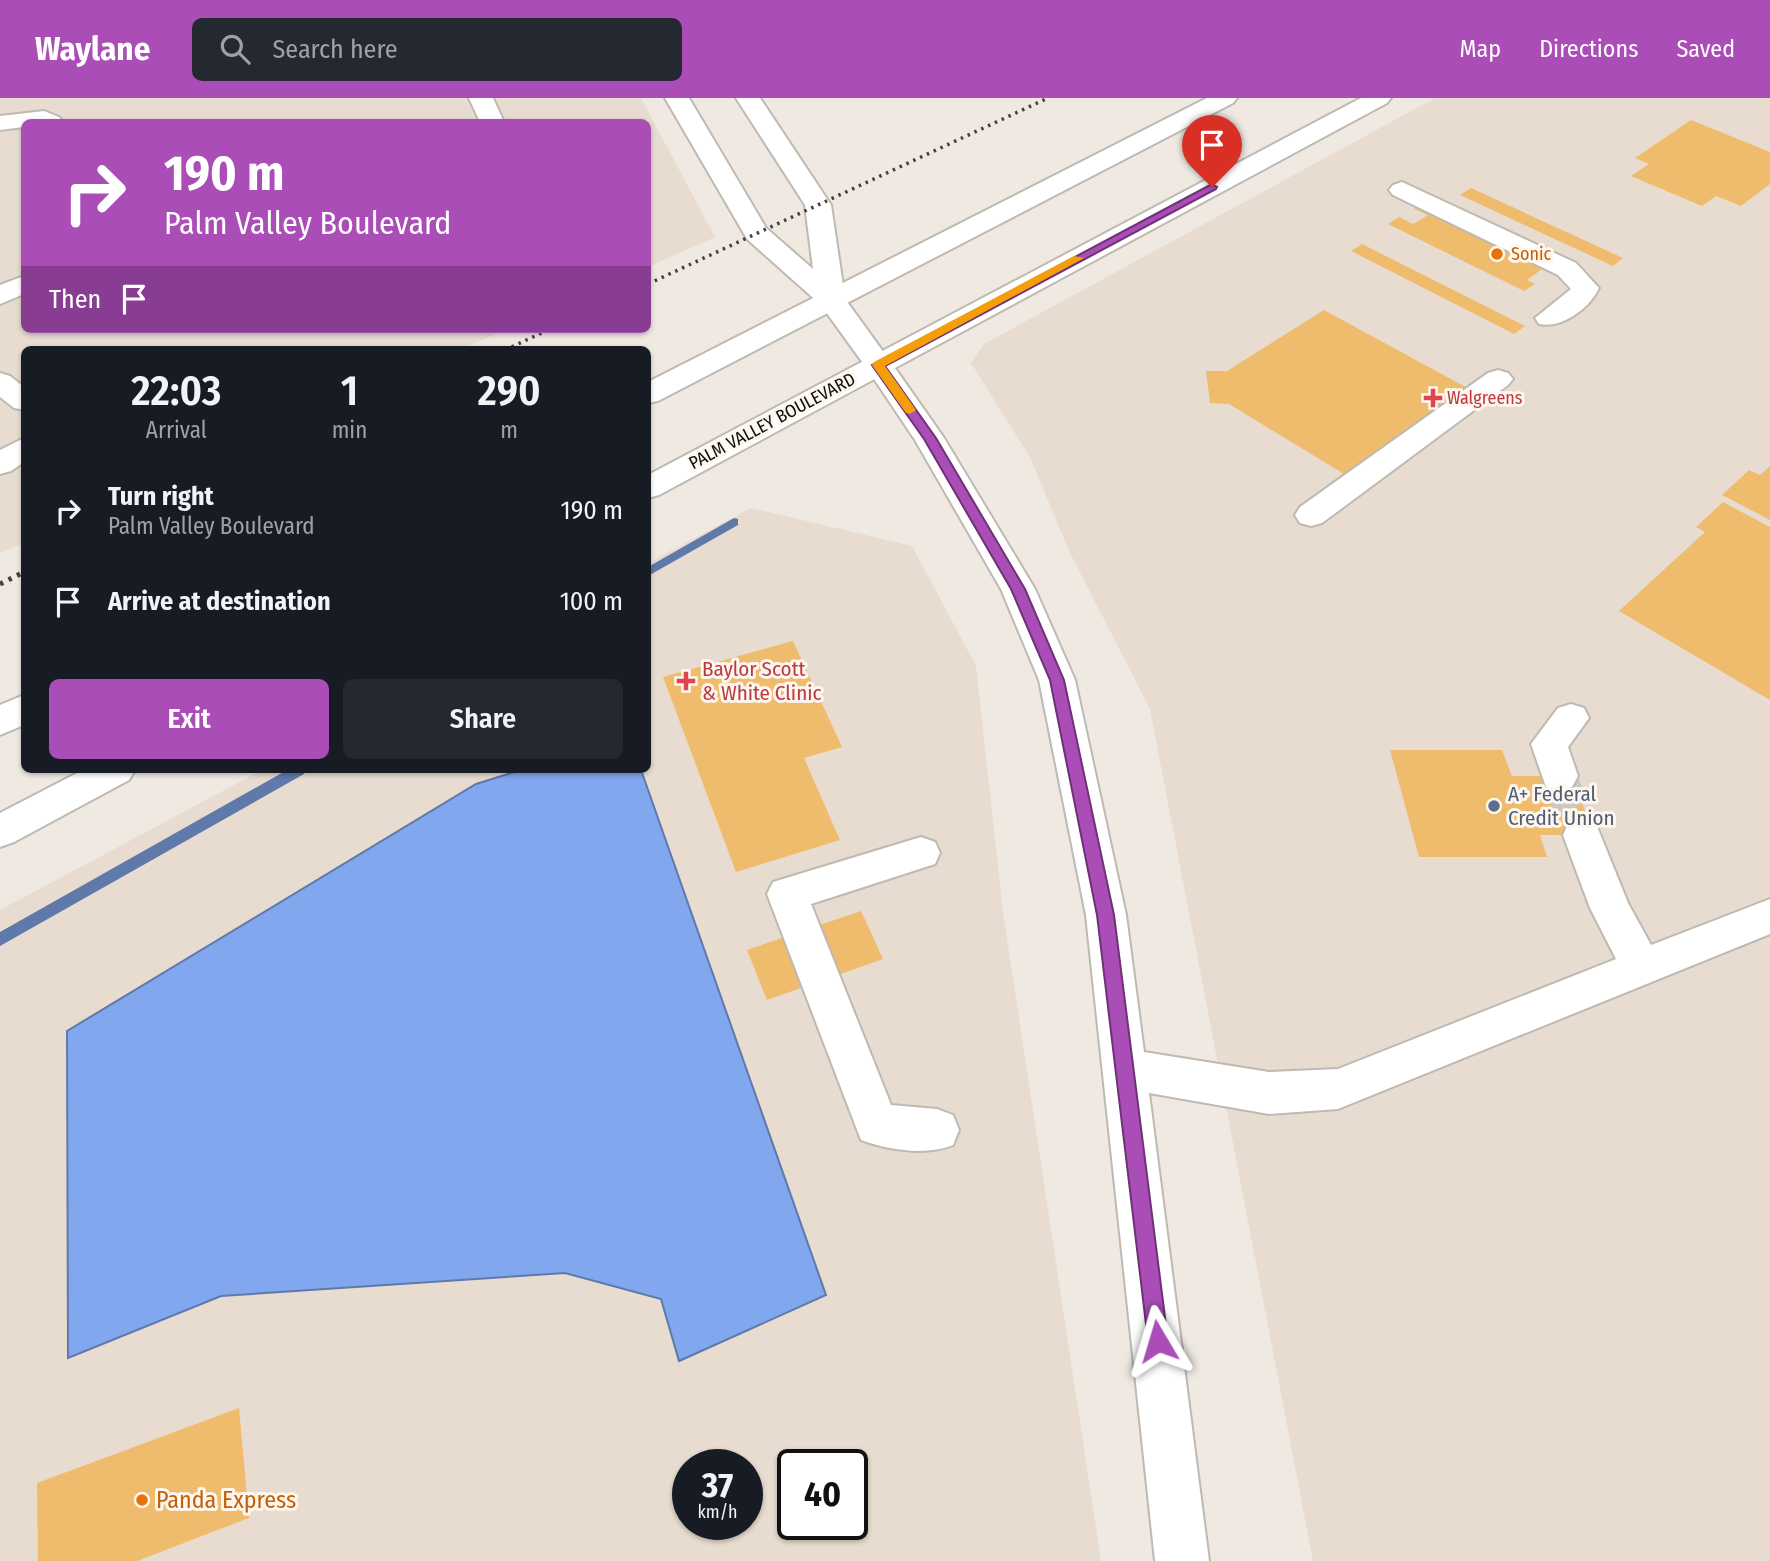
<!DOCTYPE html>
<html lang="en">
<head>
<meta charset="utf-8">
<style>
  :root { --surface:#171b24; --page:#242831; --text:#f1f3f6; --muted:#9ea1a6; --accent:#aa4db7 }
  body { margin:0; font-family:"Fira Sans Condensed",sans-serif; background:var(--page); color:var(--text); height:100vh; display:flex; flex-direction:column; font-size:26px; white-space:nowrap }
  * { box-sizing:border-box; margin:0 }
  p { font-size:23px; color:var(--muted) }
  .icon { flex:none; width:38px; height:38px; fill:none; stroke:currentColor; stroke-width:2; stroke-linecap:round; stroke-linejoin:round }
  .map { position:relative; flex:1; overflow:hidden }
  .drawer { position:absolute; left:21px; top:248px; width:630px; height:427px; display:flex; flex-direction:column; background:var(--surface); border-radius:10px; box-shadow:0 2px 5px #0004 }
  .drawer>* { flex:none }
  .top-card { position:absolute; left:21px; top:21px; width:630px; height:214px; border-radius:10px; box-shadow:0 2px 5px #0004; background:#aa4db7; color:#fff; overflow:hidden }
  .speed { position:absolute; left:672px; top:1351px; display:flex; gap:14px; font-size:35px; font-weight:700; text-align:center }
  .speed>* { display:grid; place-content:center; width:91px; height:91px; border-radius:50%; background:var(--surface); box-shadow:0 2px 5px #0004; line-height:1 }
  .speed small { font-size:18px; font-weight:400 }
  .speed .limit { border:4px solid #111; border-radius:10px; background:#fff; color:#111 }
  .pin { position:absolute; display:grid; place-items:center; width:60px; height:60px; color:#fff; margin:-72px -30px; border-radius:50% 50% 50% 0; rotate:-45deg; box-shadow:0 0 7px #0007 }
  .pin .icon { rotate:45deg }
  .me { position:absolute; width:77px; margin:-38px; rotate:353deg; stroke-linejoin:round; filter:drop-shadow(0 0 5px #0008) }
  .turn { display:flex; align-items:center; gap:24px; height:147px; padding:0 28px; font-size:32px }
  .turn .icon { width:91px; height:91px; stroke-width:2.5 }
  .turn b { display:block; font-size:49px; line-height:60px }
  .then { display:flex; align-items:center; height:66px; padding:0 28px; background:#0003; gap:14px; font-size:26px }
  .eta { display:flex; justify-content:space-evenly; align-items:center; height:119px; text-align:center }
  .eta b { font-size:42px; font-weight:600; line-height:49px }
  .cta { display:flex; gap:14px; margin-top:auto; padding:14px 28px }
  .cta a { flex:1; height:80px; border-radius:10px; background:var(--accent); color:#fff; font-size:28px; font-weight:600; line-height:80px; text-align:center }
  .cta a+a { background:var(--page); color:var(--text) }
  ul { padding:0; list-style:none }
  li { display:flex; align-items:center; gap:21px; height:91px; padding:0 28px }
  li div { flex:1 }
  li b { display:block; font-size:26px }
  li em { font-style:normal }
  header { display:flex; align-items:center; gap:42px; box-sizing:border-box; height:98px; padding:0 35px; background:var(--accent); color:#fff }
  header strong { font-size:33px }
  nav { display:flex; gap:38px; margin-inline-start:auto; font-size:24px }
  .search { width:490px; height:63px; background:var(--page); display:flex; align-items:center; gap:18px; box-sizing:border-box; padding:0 24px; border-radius:10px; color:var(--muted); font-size:26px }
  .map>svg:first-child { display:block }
</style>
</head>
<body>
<header>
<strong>Waylane</strong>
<div class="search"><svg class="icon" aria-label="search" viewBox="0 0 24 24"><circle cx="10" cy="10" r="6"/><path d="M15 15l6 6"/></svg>Search here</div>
<nav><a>Map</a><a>Directions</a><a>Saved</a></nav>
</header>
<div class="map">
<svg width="1770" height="1463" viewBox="0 0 1770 1463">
  <rect width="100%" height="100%" fill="#efe9e2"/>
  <path fill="#e7dccf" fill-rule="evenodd" d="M0 0H641L715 139 648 169V24H24V231H507L459 252H24V445L0 455Z
    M1435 0H1770V1463H1313L1150 611 1069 453 1031 361 971 265 984 246Z
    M751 410 912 448 976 568 1003 814 1101 1463H0V812L262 672H648V465ZM688 1367H747V1426H688ZM793 1367H852V1426H793Z"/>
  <path fill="#81a7ee" stroke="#5f79aa" stroke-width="2" d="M521 672H641L826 1197 679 1263 661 1201 565 1175 221 1198 68 1260 67 933 476 686Z"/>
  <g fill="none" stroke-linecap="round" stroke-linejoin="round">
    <path fill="#5f79aa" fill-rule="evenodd" d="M734 420 738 421V427L648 478V469Z
      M287 672H306L304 676 0 848V834Z"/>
  </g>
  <path fill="#efbc6e" d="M1691 22 1770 54V86L1741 108 1716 98 1702 108 1631 78 1649 66 1635 60Z
    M1471 90 1623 160 1613 168 1460 97Z
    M1423 105 1545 169 1527 182 1535 186 1524 193 1388 126 1399 119 1413 126 1428 117 1414 111Z
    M1362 146 1525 228 1514 236 1351 153Z
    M1324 212 1471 292 1349 379 1229 306 1210 305 1206 273H1227Z
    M1770 368V422L1722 397 1749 372 1760 377Z
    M1723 404 1770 429V602L1619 513 1705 434 1696 429Z
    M793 543 842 649 804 660 840 742 736 774 663 579Z
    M1390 652H1502L1512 678H1572L1594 737H1540L1547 759H1419Z
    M861 813 883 861 767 902 747 852Z
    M239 1310 249 1420 137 1463H38L37 1385Z"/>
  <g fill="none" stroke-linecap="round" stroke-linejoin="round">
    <path stroke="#cec8c2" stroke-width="35" stroke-dasharray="35 18" stroke-linecap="butt" d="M1559 678 1582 737"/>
    <defs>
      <path id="minor" d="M469 0H493L504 24H480Z
        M44 13 59 19 63 24H24V29L0 32V18Z
        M1402 84 1576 165 1599 190C1590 210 1562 231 1539 226L1535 220 1571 191 1558 177 1393 97 1389 92 1393 87Z
        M24 178V196L0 206V187Z
        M878 257 888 260 944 340 1035 491 1075 582 1126 817 1144 954 1269 974 1338 971 1616 861 1590 810 1563 737 1568 726 1582 721 1596 726 1628 805 1651 847 1770 801V836L1338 1011 1269 1016 1149 995 1209 1463H1155L1086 817 1039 582 1001 491 915 342 864 266 868 260Z
        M1498 272 1508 275 1513 281 1508 287 1322 425 1311 428 1300 425 1295 417 1300 409 1488 275Z
        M0 275 10 278 24 289V312L14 310 0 299Z
        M24 340V364L11 373 0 376V352Z
        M1571 606 1584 610 1589 620 1568 649 1578 678 1572 689 1559 693 1546 689 1531 646 1558 610Z
        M921 739 935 744 940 755 935 766 811 806 891 1007 937 1011 953 1017 959 1032 953 1047C926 1058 888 1052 861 1042L767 796 773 784Z"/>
      <path id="major" d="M665 0H689L766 130 813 171 805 107 736 0H760L831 107 845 201 892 266 888 272 878 275 868 272 821 207 747 141Z"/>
      <path id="highway" d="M1207 0H1237L1233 5 658 303 648 305V284Z
        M1361 0H1391L1387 5 659 397 648 400V377Z
        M24 597V627L0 637V607Z
        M83 672H135L129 682 14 744 0 749V715Z"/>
    </defs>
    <use href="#minor" stroke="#beb9b2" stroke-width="4"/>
    <use href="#major" stroke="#beb9b2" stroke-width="4"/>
    <use href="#highway" stroke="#beb9b2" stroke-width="4"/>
    <use href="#minor" fill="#fff" fill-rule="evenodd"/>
    <use href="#major" fill="#fff" fill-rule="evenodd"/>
    <use href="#highway" fill="#fff" fill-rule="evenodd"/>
    <path stroke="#43403d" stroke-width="3.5" stroke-dasharray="2.5 5" stroke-linecap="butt" d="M648 186 1048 0
      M505 252 550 231"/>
    <path stroke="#43403d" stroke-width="5" stroke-dasharray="3.5 6" stroke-linecap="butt" d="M0 486 24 474"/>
  </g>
  <path fill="#aa4db7" stroke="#6e3277" stroke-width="2" d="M1212 86 1217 89 1216 91 885 268 936 340 1025 491 1064 582 1114 817 1168 1243 1165 1251 1158 1254 1151 1251 1148 1243 1097 817 1050 582 1011 491 924 341 872 267Z"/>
  <path fill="#f59e0b" d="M1074 158 1084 160 885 268 916 312 910 316 906 315 872 267 874 264Z"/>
  <g fill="#e8710a" stroke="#fdf7ef" stroke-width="2.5">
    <circle cx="1497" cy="156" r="7"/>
    <circle cx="142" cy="1402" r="7"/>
  </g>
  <g fill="#e0444e" stroke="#fdf7ef" stroke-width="2.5">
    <path d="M1429.5 289.5h7v7h7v7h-7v7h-7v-7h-7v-7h7z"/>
    <path d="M682.5 572.5h7v7h7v7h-7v7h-7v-7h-7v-7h7z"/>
  </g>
  <circle fill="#5c6f8a" stroke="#fdf7ef" stroke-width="2.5" cx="1494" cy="708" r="7"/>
  <g text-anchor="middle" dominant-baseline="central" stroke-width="6" stroke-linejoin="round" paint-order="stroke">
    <g font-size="18" fill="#c56008" stroke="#fdf7ef" text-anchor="start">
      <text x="1511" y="156">Sonic</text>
    </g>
    <g font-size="18" fill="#be3a42" stroke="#fdf7ef" text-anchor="start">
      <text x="1447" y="300">Walgreens</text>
    </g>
    <g font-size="18" fill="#100e0c" stroke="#fdf7ef">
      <text transform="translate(772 323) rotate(-28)">PALM VALLEY BOULEVARD</text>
    </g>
    <g font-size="21" fill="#be3a42" stroke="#fdf7ef" text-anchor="start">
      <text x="702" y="571">Baylor Scott<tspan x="702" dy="24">&amp; White Clinic</tspan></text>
    </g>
    <g font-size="21" fill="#4e5e75" stroke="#fdf7ef" text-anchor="start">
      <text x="1508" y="696">A+ Federal<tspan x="1508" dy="24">Credit Union</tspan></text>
    </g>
    <g font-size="24" fill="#c56008" stroke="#fdf7ef" text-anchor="start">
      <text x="156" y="1402">Panda Express</text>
    </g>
  </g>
</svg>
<div class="speed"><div>37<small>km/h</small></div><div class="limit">40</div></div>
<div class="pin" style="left:1212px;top:89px;background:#d93025"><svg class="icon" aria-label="arrive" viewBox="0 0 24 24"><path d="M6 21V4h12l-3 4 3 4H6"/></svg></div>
<svg class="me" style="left:1158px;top:1243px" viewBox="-20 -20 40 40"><path d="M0-17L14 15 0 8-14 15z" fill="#aa4db7" stroke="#fff" stroke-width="4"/></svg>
<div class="top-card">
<div class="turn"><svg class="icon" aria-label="right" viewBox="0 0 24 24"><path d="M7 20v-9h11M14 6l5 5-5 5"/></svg><div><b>190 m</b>Palm Valley Boulevard</div></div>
<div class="then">Then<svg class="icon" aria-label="arrive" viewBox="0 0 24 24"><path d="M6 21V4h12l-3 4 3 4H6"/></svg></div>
</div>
<section class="drawer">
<div class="eta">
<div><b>22:03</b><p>Arrival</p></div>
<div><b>1</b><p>min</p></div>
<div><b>290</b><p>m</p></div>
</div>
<ul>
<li><svg class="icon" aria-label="right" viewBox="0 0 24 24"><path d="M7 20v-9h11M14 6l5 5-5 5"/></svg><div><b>Turn right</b><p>Palm Valley Boulevard</p></div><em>190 m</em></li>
<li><svg class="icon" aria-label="arrive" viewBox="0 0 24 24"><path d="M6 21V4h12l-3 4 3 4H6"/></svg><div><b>Arrive at destination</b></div><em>100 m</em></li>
</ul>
<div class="cta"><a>Exit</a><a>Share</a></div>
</section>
</div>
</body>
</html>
